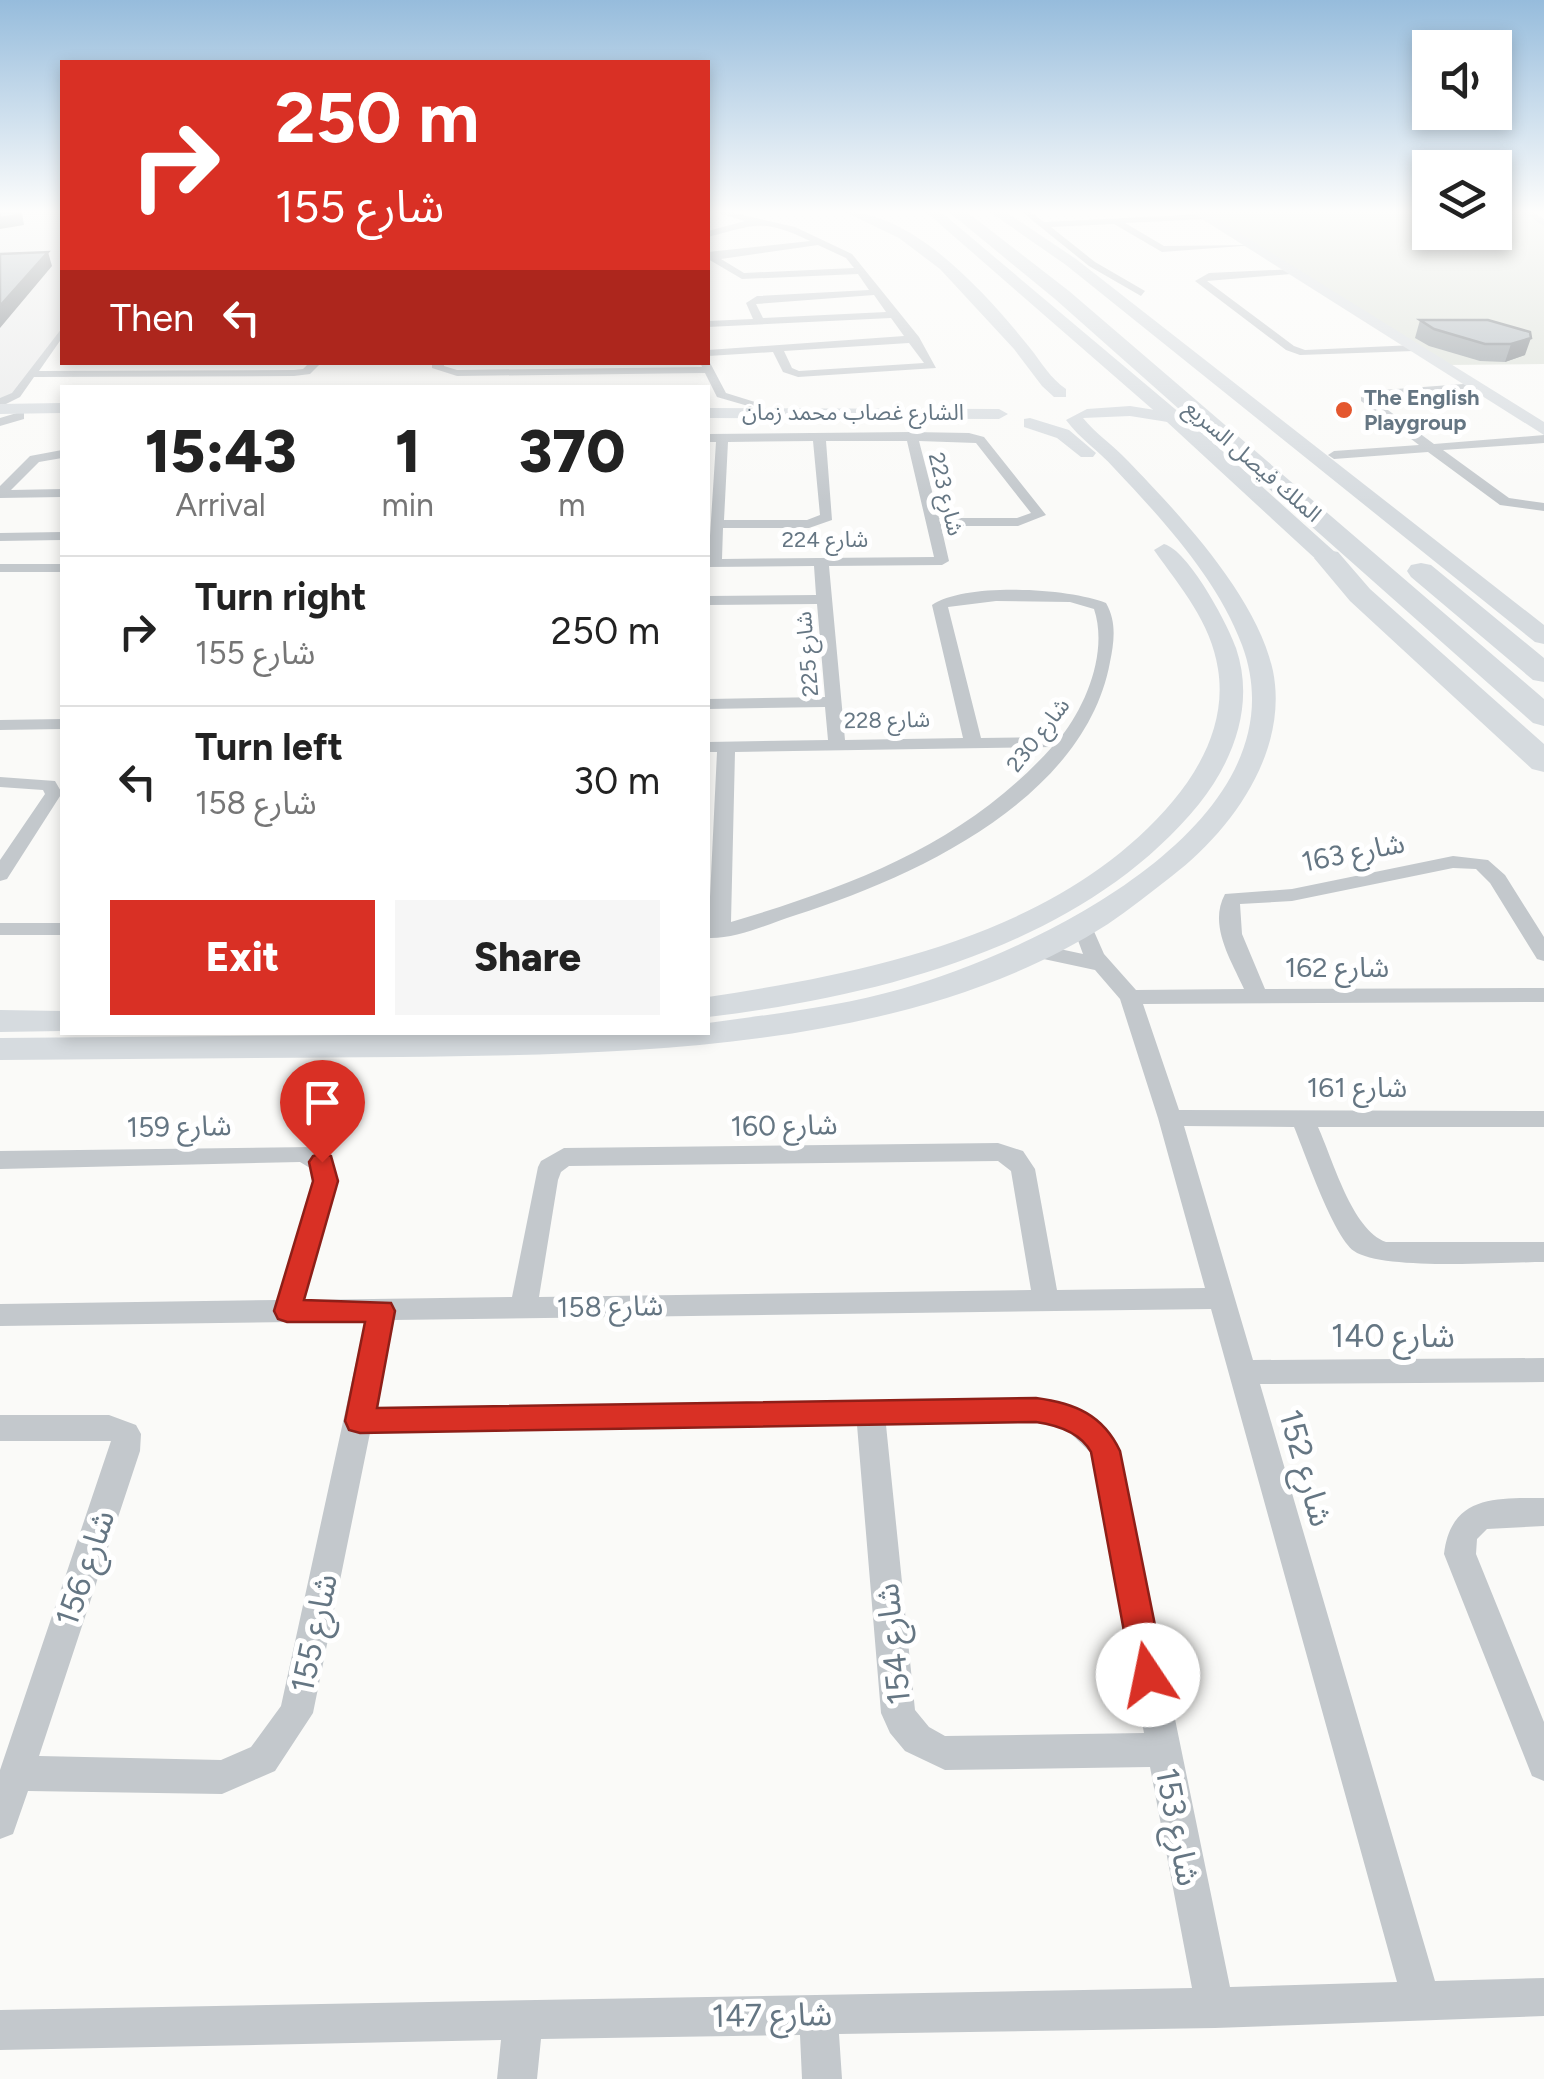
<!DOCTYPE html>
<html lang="en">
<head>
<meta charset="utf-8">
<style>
  :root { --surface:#fff; --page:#f6f6f6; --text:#222; --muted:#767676; --line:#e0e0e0; --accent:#d93025 }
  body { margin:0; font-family:Figtree,"Noto Sans Arabic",sans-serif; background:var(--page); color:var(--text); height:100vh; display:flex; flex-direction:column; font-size:38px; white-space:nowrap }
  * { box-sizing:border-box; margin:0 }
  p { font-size:32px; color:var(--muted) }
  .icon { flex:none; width:55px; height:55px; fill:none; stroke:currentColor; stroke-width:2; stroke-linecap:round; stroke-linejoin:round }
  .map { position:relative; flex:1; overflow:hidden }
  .side { position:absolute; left:60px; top:385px; width:650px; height:650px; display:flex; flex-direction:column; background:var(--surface); border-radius:0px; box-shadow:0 5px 15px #0003 }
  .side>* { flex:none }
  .top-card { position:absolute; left:60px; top:60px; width:650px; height:305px; border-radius:0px; box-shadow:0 5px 15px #0003; background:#d93025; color:#fff; overflow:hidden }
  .buttons { position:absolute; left:1412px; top:30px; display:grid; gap:20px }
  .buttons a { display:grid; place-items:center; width:100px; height:100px; border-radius:0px; background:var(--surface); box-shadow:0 5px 15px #0003; font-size:50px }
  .pin { position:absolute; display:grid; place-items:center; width:85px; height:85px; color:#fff; margin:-102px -42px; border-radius:50% 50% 50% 0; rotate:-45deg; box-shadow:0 0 10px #0007 }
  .pin .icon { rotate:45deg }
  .me { position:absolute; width:110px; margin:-55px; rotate:349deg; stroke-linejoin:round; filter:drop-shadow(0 0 8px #0008) }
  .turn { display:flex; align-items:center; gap:35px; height:210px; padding:0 50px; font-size:45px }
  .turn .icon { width:130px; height:130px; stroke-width:2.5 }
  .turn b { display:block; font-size:70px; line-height:85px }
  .then { display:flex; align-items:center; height:95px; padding:0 50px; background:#0003; gap:20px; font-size:38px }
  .eta { display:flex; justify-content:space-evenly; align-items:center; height:170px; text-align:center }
  .eta b { font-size:60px; font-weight:800; line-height:70px }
  .action { display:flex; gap:20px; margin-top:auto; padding:20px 50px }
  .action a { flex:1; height:115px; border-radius:0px; background:var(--accent); color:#fff; font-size:40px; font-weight:800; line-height:115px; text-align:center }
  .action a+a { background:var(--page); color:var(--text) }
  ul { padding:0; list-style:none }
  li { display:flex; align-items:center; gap:30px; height:150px; padding:0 50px; border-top:2px solid var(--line) }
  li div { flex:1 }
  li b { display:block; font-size:38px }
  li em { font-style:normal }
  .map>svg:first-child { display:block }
</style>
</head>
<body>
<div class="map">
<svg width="1544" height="2079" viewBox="0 0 1544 2079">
  <rect width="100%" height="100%" fill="#fafaf8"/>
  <path fill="#e8e9e9" d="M0 212H62V330L12 395 0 403Z"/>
  <path fill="#dadfd7" d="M1197 212H1430V232H1495V212H1527L1544 223V364L1446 365Z"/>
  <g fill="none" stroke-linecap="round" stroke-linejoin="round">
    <path fill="#c3c8cc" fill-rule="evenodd" d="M714 212H730L795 227 852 254 919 337 936 368 798 377 783 372 773 352 708 356V350L904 336 891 318 708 327V321L753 319 746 303 757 296 869 290 858 274 742 279 708 259V252L810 241C761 218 756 225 708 237V231L745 221ZM818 245 846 258 854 268 744 273 721 259ZM874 295 886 312 763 318 756 304ZM909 343 924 363 799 371 792 368 784 351Z
      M1022 212H1031L1044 222 1204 214 1207 219 1125 223 1164 246 1255 245 1162 252 1114 224 1051 227 1095 262 1145 291 1141 296 1089 266Z
      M1523 212H1533L1544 219V226Z
      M1294 269 1291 274 1207 281 1294 346 1305 350 1414 345 1419 348 1414 351 1300 355 1286 350 1195 281 1209 273Z
      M62 328V338L39 371 294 370 303 369 310 362H322L310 374 294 376 34 377 20 397 0 407V398L12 393Z
      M708 359 726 393 755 402V408L717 397 705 373 457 376 432 368V362H444V366L457 370 702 367 700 362H708Z
      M1477 383 1473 388 1373 399 1434 444 1544 435V443L1443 450 1509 498 1544 503V511L1500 505 1428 452 1334 459 1328 455 1334 451 1419 445 1361 401V397L1369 391Z
      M20 412 24 413V419L0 426V418Z
      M912 432 969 433 984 437 1046 515 1018 526H941L949 561 942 565 829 566 845 740 963 738 932 605C965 582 1069 588 1106 603 1117 622 1114 642 1110 662 1085 799 915 877 796 915 768 924 737 939 708 938L717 752H708V742L828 740 825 707 708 709V699L825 697 817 604 708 605V596L816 595 814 566 708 567 716 442H708V434ZM813 441 820 515 807 520H724L728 442ZM826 441H907L934 557 722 559 723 528H809L832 520ZM919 441 976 443 1031 513 1017 518H939ZM996 601 1070 602 1094 609C1108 651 1087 704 1061 737L981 738 948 607ZM1052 747C965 844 852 886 731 922L735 752Z
      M62 450V458L39 462 11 490 62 489V497L0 498V486L30 456Z
      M62 532V540L0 541V533Z
      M0 564H62V572H0Z
      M62 719V729L0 730V720Z
      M0 777 55 781 62 793 7 879 0 881V860L45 794 43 790 0 787Z
      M1453 856 1488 860 1505 875 1544 937V961L1537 959 1490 883 1476 869 1453 868 1292 901 1240 904 1242 934 1265 989 1544 988V1002L1143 1004 1179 1110 1544 1111V1127H1318C1333 1160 1352 1230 1386 1242H1544V1262C1505 1262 1382 1271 1354 1251 1333 1236 1305 1153 1294 1127L1184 1126 1253 1360 1544 1358V1382L1260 1384 1435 1981 1544 1978V2016L1215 2028 839 2034 842 2079H802L800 2035 541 2039 537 2079H497L501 2040 0 2050V2010L1192 1988 1150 1767 945 1770 905 1751 890 1733 881 1713 857 1425 370 1433 313 1713 275 1771 222 1794 28 1791 13 1834 0 1839V1770L111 1441H0V1415H109L136 1425 141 1434 140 1451 39 1756 221 1760 251 1747 281 1706 365 1321 0 1326V1304L277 1300 313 1181 310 1168 300 1162 0 1169V1151L313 1147 331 1157 337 1181 304 1300 512 1297 538 1167 541 1161 564 1148 998 1143 1023 1151 1035 1169 1057 1290 1205 1288 1158 1118 1120 999 1095 970 1025 955 1022 950 1032 943 1083 954 1072 924 1082 918 1089 920 1104 954 1136 990 1244 989C1231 960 1208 925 1225 894L1292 889ZM998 1161 1011 1171 1031 1290 539 1297 558 1180 561 1172 569 1166ZM1211 1309 1397 1982 1230 1987 1120 1451C1103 1415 1074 1403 1036 1398L375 1408 393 1320ZM1036 1422 1067 1430 1091 1453 1144 1733 945 1736 929 1727 915 1710 886 1425Z
      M0 923H62V935H0Z
      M1544 1498V1526L1487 1529 1477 1539 1476 1554 1544 1722V1781L1532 1776 1444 1554C1451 1495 1496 1498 1544 1498Z"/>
    <path fill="#d6dbdf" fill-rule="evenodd" d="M845 212C915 212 989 297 1030 348 1042 363 1050 378 1066 389V397H1054L1042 386 1014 349 940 269 899 238Z
      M1191 212H1206L1544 422V435Z
      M62 403V413L0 414V404Z
      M1130 406 1174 413 1183 418 1174 423 1130 416 1083 418C1096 434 1113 445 1128 461 1179 514 1257 596 1273 671 1289 751 1232 830 1172 876 1151 892 1130 909 1108 924 908 1052 629 1054 400 1057 267 1058 133 1059 0 1060V1038L708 1032V1023C772 1014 838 1007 901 989 1032 952 1308 823 1242 645 1217 578 1162 519 1114 468 1099 451 1080 439 1066 420L1087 409Z
      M708 408 999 409 1008 414 999 419 708 418Z
      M1030 418 1069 430 1096 453 1093 457H1081L1057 438 1024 427V419Z
      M1164 544C1188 550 1228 624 1236 648 1255 704 1234 760 1199 804 1084 945 882 996 708 1017V997C871 972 1061 934 1173 801 1204 764 1226 718 1218 669 1211 622 1180 587 1154 550Z
      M0 1010 62 1011V1031L0 1032Z"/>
    <path fill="#d6dbdf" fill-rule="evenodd" d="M926 212H941L1181 414 1336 553 1339 558 1336 563H1320L1167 422Z
      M990 212H1006L1076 259 1544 625V644L1535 642 1066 265Z"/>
    <path fill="#d6dbdf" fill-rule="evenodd" d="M949 212H967L1069 291 1544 699V726L1533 723 1055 299Z
      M1328 550 1338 552 1370 589 1544 744V772L1532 769 1350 601 1314 558Z
      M1421 563 1431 565 1544 658V682L1533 680 1411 577 1407 571 1411 565Z"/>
  </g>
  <path fill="#929a9f" d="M1420 320H1488L1525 355 1505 362 1480 361 1429 346 1415 338Z"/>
  <path fill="#777d82" d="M22 212 24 225 0 229V218Z
    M48 252 52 266 0 328V306Z
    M1531 338 1525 355 1505 362 1511 344Z"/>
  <path fill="#aab3b9" stroke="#777d82" stroke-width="2.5" d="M0 212H20V215L0 218Z
    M48 252 0 306V254Z
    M1420 320H1488L1530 332 1531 338 1511 344H1485L1434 329Z"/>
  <linearGradient id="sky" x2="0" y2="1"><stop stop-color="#96bcdc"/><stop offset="0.42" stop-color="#fdfdfc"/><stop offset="1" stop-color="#fdfdfc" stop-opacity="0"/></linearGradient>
  <rect width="1544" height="503" fill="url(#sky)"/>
  <path fill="#d93025" stroke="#8d1f18" stroke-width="2.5" d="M322 1153 331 1156 338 1181 304 1300 391 1303 395 1311 377 1408 1036 1398C1075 1403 1103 1415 1120 1451L1165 1675 1160 1687 1148 1692 1137 1687 1132 1675 1091 1452C1080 1432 1057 1425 1036 1422L360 1433 349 1430 345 1421 365 1322H287L278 1319 274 1311 313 1181 309 1162 313 1156Z"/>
  <circle fill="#e4572e" stroke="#fff" stroke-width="4" cx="1344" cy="410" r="10"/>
  <g text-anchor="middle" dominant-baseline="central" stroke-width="10" stroke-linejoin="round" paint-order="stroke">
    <g font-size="22" font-weight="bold" fill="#657683" stroke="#fff" text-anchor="start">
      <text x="1364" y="397">The English<tspan x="1364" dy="25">Playgroup</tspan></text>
    </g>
    <g font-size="22" fill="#657683" stroke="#fff">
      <text x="853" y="412">الشارع غصاب محمد زمان</text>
      <text transform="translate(1253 461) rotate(41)">الملك فيصل السريع</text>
      <text transform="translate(946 494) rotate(76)">شارع 223</text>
      <text x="825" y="539">شارع 224</text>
      <text transform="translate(807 654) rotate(-95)">شارع 225</text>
      <text transform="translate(887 720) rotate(-1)">شارع 228</text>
      <text transform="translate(1038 735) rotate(-52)">شارع 230</text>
    </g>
    <g font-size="28" fill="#657683" stroke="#fff">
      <text transform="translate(1353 852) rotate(-11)">شارع 163</text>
      <text x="1337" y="967">شارع 162</text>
      <text x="1357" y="1087">شارع 161</text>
      <text transform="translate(784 1125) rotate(-1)">شارع 160</text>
      <text transform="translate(179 1126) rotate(-1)">شارع 159</text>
      <text transform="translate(610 1306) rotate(-1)">شارع 158</text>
    </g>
    <g font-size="32" fill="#657683" stroke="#fff">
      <text x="1393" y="1336">شارع 140</text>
      <text transform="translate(1306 1468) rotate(74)">شارع 152</text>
      <text transform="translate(85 1568) rotate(-71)">شارع 156</text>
      <text transform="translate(314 1633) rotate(-78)">شارع 155</text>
      <text transform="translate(893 1644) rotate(-96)">شارع 154</text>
      <text transform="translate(1178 1827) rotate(79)">شارع 153</text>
      <text transform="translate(772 2015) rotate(-1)">شارع 147</text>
    </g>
  </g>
</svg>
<div class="buttons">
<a><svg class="icon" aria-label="sound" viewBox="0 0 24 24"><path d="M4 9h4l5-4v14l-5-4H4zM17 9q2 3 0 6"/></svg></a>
<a><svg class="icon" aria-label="layers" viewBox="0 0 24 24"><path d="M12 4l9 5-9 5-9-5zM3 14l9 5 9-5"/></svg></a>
</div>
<div class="pin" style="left:322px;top:1162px;background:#d93025"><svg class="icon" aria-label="arrive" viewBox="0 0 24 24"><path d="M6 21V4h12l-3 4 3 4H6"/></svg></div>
<svg class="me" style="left:1148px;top:1675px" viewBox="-20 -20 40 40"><circle r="19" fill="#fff"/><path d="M0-13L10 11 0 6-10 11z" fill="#d93025"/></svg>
<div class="top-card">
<div class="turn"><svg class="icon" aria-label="right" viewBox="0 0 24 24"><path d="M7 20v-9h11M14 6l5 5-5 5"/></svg><div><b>250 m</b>شارع 155</div></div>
<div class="then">Then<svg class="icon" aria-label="left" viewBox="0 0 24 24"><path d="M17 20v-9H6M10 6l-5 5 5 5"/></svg></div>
</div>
<section class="side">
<div class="eta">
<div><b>15:43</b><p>Arrival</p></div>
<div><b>1</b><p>min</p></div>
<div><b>370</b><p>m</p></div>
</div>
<ul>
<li><svg class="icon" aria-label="right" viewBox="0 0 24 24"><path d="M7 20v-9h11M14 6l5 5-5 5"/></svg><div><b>Turn right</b><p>شارع 155</p></div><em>250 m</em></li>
<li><svg class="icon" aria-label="left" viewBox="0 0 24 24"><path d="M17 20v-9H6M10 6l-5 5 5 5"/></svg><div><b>Turn left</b><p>شارع 158</p></div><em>30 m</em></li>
</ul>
<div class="action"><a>Exit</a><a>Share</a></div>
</section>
</div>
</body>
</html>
